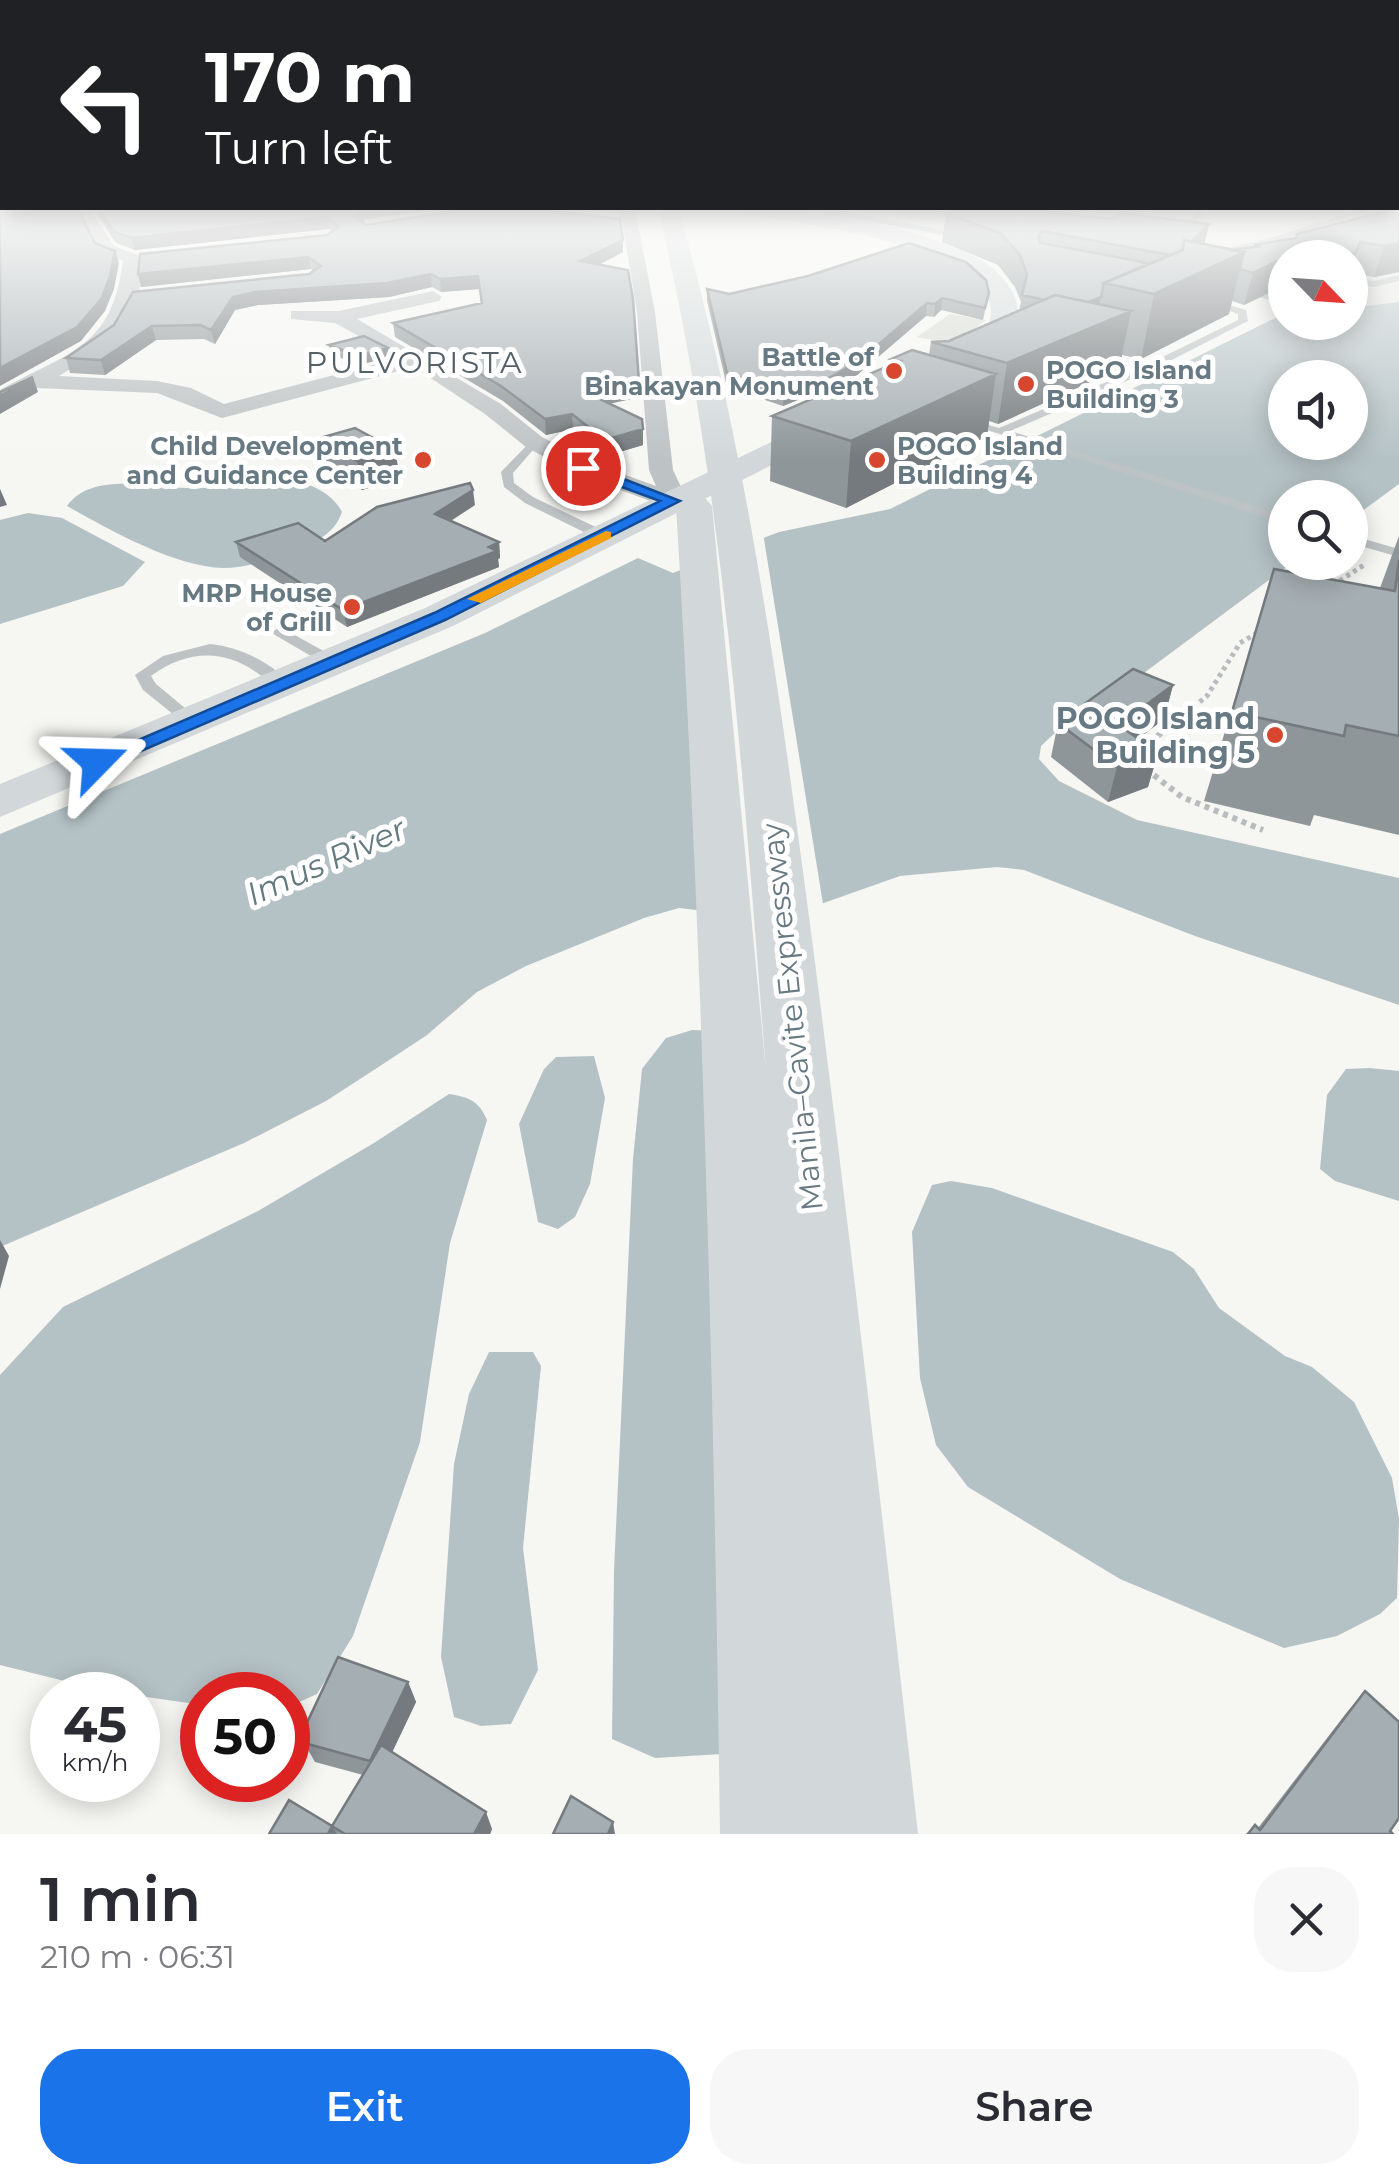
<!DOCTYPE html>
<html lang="en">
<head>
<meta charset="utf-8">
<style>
  :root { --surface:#fff; --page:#f7f7f7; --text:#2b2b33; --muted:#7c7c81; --accent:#1a73e8 }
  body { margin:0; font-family:Montserrat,sans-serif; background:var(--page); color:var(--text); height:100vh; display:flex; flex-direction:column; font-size:38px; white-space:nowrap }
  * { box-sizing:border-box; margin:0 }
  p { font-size:32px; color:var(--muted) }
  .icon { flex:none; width:55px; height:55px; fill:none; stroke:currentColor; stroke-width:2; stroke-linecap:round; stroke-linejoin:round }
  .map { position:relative; height:1834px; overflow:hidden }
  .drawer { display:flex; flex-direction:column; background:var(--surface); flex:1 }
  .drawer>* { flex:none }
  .banner { position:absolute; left:0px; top:0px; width:1400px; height:210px; box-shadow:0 5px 25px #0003; background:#202124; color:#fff; overflow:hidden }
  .needle { width:65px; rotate:115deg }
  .buttons { position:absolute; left:1268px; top:240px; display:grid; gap:20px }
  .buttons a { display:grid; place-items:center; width:100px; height:100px; border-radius:50%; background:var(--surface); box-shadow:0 5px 25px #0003; font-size:50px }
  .speed { position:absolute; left:30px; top:1672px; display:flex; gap:20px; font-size:50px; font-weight:700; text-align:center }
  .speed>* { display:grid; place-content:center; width:130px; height:130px; border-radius:50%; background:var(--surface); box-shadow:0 5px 25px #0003; line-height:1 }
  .speed small { font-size:25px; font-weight:400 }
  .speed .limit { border:15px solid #d22; background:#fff; color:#111 }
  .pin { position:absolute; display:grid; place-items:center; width:85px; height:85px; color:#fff; margin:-42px; border:5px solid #fff; border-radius:50%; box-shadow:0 2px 10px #0007 }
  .me { position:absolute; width:110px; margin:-55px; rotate:68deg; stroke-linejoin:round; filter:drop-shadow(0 0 8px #0008) }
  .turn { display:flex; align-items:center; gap:35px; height:210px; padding:0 40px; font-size:45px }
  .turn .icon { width:130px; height:130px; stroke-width:2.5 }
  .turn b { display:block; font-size:70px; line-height:85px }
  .round { display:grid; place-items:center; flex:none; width:105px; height:105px; border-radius:40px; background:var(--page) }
  .summary { display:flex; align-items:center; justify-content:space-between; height:170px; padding:0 40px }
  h1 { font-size:60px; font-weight:600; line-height:75px }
  .button { display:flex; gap:20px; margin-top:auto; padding:20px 40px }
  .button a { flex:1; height:115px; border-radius:40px; background:var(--accent); color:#fff; font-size:40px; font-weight:600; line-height:115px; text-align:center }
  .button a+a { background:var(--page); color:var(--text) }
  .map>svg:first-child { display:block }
</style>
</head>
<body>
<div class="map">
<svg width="1399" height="1834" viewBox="0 0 1399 1834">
  <rect width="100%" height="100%" fill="#f6f6f3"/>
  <path fill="#e7e7e6" d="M1399 204V302L1350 308V258H1285V295L1108 243 837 208H1398Z"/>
  <path fill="#d6dbd2" d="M950 314 986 320 953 344 917 337Z"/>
  <path fill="#b5c2c5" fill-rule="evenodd" d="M1399 302V484L1350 520V498H1285V562L1292 563 1109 699 1058 730 1041 746 1039 759 1059 781 1137 820 1399 878V1005L1195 936 1024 870 997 867 900 876 801 911 740 915 679 908 644 918 526 966 477 992 427 1035 377 1068 326 1101 244 1143 0 1247V834L485 633 638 558 673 573 779 532 890 509 1285 313V322H1350V308ZM1285 378H1350V442H1285Z
    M270 475C295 479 330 487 342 512 334 534 318 541 297 549 273 558 249 568 223 568 175 567 108 529 67 506 94 468 163 491 201 488 224 486 246 478 270 475Z
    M28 513 62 518 145 562 123 586 0 624V520Z
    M692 1030 719 1031 739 1753 655 1758 612 1739 614 1571 633 1159 642 1069 666 1038Z
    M594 1056 605 1098 590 1184 575 1217 558 1229 538 1222 519 1124 544 1069 556 1057Z
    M1370 1068 1399 1071V1201L1335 1181 1320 1169 1327 1095 1346 1069Z
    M449 1094C469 1097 479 1101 487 1120L450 1243 420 1442 353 1636 317 1694 288 1707V1695H202V1705L105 1691 0 1665V1375L63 1307 258 1211 374 1143Z
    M951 1181 992 1188 1173 1252 1194 1269 1219 1308 1285 1356 1312 1367 1354 1402 1392 1478 1399 1519 1397 1598 1380 1614 1337 1636 1284 1648 1120 1579 968 1487 936 1445 920 1378 912 1232 932 1185Z
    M489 1352H533L541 1366 523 1548 538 1670 511 1724 481 1726 454 1717 441 1657 454 1464 469 1394Z"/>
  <path fill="#f6f6f3" d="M763 533 824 910 802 916 740 920 684 563Z"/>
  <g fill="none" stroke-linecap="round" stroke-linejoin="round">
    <path stroke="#b5c2c5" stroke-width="5" d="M809 208 957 235
      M1250 292 1285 301"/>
    <path stroke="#b9bcbe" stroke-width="5" stroke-dasharray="4 4" stroke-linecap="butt" d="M1333 585 1364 565
      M1181 717 1207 696 1240 643 1259 632"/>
    <path stroke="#b9bcbe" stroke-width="6" stroke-dasharray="5 5" stroke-linecap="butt" d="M1142 749 1184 714
      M1146 769 1182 797 1263 830"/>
    <path fill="#bdc2c4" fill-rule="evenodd" d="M888 208 977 219 973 221Z
      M1126 208H1134L1106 229H1100V225Z
      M1199 208H1207L1177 244H1171Z
      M1364 208H1374L1278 241 1224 253 1220 250 1273 237Z
      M1399 275V281L1374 287 1350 283V277L1374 281Z
      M1206 298 1246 310 1248 321 1152 370 1010 431 1285 515V523L955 420 961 417 999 428 1144 366 1238 320V314L1206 302Z
      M534 438 540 442 513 473 514 483 533 497 608 533V539H598L525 503 504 487 501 472Z
      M1350 535 1399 549V557L1350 543Z
      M280 627 340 660 342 663 334 668 328 666 275 635 272 632Z
      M210 644C241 647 271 663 293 685L291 688C277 690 267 680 256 672 221 648 185 651 151 676L156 684 203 723 195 728 189 727 143 690 135 675 163 656Z"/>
    <path fill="#bdc2c4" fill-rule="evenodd" d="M75 208H89L114 246 138 255C154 312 101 352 59 376L157 381 191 388 224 404 399 358 335 323 291 319V311H339L433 291 442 297 439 301 357 319 501 404 542 437 592 463 656 486 649 470 637 312 620 208H635L655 312 673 470 681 487 678 494 686 501 673 509 664 506 574 473 526 447 485 414 414 367 222 418 157 393 37 388 0 406V390C68 352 112 349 123 261L102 253Z"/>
    <path fill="#d2d8da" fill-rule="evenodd" d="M735 208C792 204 961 231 1000 275 1034 312 1015 339 976 359 963 365 954 371 940 367L936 361 940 355 988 326C1019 247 795 223 745 214Z
      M838 410 849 412 854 419 849 426 453 626 0 817V784L425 608Z"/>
    <path fill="#d2d8da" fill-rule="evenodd" d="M658 208H678C748 450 780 698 813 947 851 1242 885 1538 918 1834H720C714 1391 703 948 676 506L682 499 694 495 706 499 712 506 766 1071C743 781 725 491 658 208Z"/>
  </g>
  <path fill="#8e9699" d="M93 208H443L366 219 363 223 366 225 539 209 623 252 599 265 639 382 640 397 609 404 643 445 606 456 573 429 546 435 503 401 395 337 393 323 481 303 479 289 441 292 432 287 389 297 258 305 235 310 215 344 204 339 156 340 105 375 70 373 66 358 114 325 309 274 313 271 311 269 141 287 138 274 327 235 332 232 329 229 135 250 116 243Z
    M1399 208V272L1374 277 1351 273 1350 258H1285V286L1244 305 1232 301 1229 314 1141 359 1122 355 1119 369 998 424 989 421 987 436 846 508 770 481 772 416 808 400 800 399 783 406 727 387 707 301V289L729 294 989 293 983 320 941 310 934 317 926 316 857 375 823 394 891 365V359L929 355 931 342 949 341 1019 311 1021 302 1015 287 998 265 942 242 946 213 1209 224 1204 244 1230 250 1254 247V245L1296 238Z
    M329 345 388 348 389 357 359 365 331 354Z
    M316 439 400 478 362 490 322 467Z
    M475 505 451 521 499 542 500 558 498 559 499 567 347 627 240 557 236 542 325 541Z
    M1399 536V835L1314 815 1310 826 1204 801 1274 569 1380 588Z
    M1173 685 1164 719 1138 739 1158 753 1148 787 1108 802 1051 757 1058 723Z
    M408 1682 416 1702 392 1752 492 1829 490 1834H269L332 1826 363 1775 315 1762 304 1743Z
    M1365 1691 1390 1831 1393 1834H1246L1255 1825 1258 1828 1347 1712Z"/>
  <path fill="#747a7d" d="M365 208H443L366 219 355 229 354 217Z
    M327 217 329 229 135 250 131 238Z
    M1209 224 1202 254 1183 249Z
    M623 240V252L580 274V261Z
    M1360 242 1350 275V258H1341Z
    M1399 243V272L1374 277 1384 246Z
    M115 251 119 263 114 289 105 311 81 341 0 386V368Z
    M1244 252 1229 314 1141 359 1154 294Z
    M1292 254 1291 258H1285V278L1283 285 1244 305 1253 273Z
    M308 257 311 269 141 287 138 274Z
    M431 274 432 287 389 297 258 305 235 310 215 344 211 330 233 297 255 292Z
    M478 276 479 289 441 292 440 279Z
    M1101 297 1096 325 1131 311 1119 369 998 424 1007 363 1076 308Z
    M942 298 941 310 934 317 935 304Z
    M927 303 926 316 857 375 811 401 812 387Z
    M152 326 156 340 105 375 101 360Z
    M388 348 389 357 359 365 358 356Z
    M996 374 987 436 846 508 851 441Z
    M33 377 38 392 0 414V396Z
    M639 382 640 397 588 408 587 393Z
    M801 386 800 399 783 406 784 392Z
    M572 414 573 429 546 435 545 419Z
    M643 429V445L606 456 605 440Z
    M395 450 400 478 362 490 357 461Z
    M0 489 7 505 0 507Z
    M473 490 475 505 437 529 435 514Z
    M499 542 500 558 498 559 499 567 347 627 343 610Z
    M1173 685 1164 719 1111 760 1119 725Z
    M1158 753 1148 787 1108 802 1117 767Z
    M0 1240 9 1256 0 1289Z
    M408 1682 416 1702 379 1780 370 1761Z
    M486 1812 492 1829 490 1834H474Z
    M613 1822 615 1834H608Z
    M332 1826 337 1834H328Z"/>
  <path fill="#a5aeb2" stroke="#747a7d" stroke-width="2.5" d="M0 204H2V208H77L95 243 115 251 110 276 102 298 77 327 0 368Z
    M98 208H366L354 217 366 225 474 208H524L620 219 623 240 580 261 628 270 633 299 639 382 587 393 642 419 643 429 605 440 572 414 545 419 501 386 393 323 482 303 478 276 440 279 431 274 387 283 255 292 233 297 211 330 200 325 152 326 101 360 66 358 114 325 133 292 309 274 321 266 308 257 138 274 140 254 327 235 339 227 327 217 131 238 113 231Z
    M961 208H1017L1112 219 1121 213 1209 224 1191 242 1184 240 1182 250 1170 255 1042 231 1038 237 1040 243 1138 261 1148 264 1104 283 1101 297 1089 302 1055 295 1044 300 1022 295 1027 274 1020 255 1002 234 946 213Z
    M1399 208V243L1384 246 1360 242 1356 252 1341 258H1312L1292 254 1253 273 1240 269 1244 252 1230 250 1261 246 1254 245 1296 238 1297 234Z
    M1184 240 1244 252 1154 294 1104 283 1183 250Z
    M909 243 966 262 986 280 989 293 985 308 942 298 935 304 927 303 858 362 812 387 801 386 784 392 727 373 707 289 729 294 808 276Z
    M1055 295 1131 311 1007 363 931 342 949 341Z
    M364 336 388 348 358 356 329 345Z
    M912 350 996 374 851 441 772 416 900 361 891 359Z
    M33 377 0 396V392Z
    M355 428 395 450 357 461 316 439Z
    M470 483 473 490 435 514 499 542 489 547 497 551 343 610 236 542 298 523 325 541 377 507Z
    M1399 560V736L1346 725 1344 736 1232 712 1274 569 1395 591Z
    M1133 669 1173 685 1119 725 1158 753 1117 767 1058 723Z
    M338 1657 408 1682 370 1761 304 1743V1729Z
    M1365 1691 1399 1722V1818L1390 1831 1393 1834H1248L1255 1825 1260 1830Z
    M381 1745 486 1812 474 1834H345L332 1826Z
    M571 1796 613 1822 608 1834H553Z
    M289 1800 332 1826 328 1834H269Z"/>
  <linearGradient id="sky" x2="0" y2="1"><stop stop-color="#93bada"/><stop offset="0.44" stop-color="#fbfbfa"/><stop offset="1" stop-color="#fbfbfa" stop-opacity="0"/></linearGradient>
  <rect width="1399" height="460" fill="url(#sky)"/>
  <path fill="#1a73e8" stroke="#114b97" stroke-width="2.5" d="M578 465H588L680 501 445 620 104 767H90L87 762 434 613 660 501 578 471Z"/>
  <path fill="#f59e0b" d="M606 531 611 532V538L481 603 467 599Z"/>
  <g fill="#d94630" stroke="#fff" stroke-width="4">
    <circle cx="894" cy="371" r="10"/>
    <circle cx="1026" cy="384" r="10"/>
    <circle cx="423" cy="460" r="10"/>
    <circle cx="877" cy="460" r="10"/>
    <circle cx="352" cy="607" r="10"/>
    <circle cx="1275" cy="735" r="10"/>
  </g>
  <g text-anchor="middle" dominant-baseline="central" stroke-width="10" stroke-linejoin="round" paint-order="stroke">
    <g font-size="25" font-weight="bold" fill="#677982" stroke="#fff" text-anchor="end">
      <text x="874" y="357">Battle of<tspan x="874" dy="29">Binakayan Monument</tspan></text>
      <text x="1046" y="370" text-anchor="start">POGO Island<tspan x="1046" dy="29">Building 3</tspan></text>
      <text x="403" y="446">Child Development<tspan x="403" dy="29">and Guidance Center</tspan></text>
      <text x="897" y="446" text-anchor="start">POGO Island<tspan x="897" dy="29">Building 4</tspan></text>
      <text x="332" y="593">MRP House<tspan x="332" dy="29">of Grill</tspan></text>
    </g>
    <g font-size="30" letter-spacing="2.5" fill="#546168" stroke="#fff">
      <text x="415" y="362">PULVORISTA</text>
    </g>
    <g font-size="30" font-weight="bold" fill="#677982" stroke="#fff" text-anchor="end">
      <text x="1255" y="718">POGO Island<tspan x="1255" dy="34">Building 5</tspan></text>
    </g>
    <g font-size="30" fill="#677982" stroke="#fff">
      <text transform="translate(792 1017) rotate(-96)">Manila–Cavite Expressway</text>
    </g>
    <g font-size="32" font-style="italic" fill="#637a7f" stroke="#fff">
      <text transform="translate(326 861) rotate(-24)">Imus River</text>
    </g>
  </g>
</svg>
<div class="buttons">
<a><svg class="needle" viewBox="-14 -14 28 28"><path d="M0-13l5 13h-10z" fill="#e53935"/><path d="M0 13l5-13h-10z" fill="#7c7c81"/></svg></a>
<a><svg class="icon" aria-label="sound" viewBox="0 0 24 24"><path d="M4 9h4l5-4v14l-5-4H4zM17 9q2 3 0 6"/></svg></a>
<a><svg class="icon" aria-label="search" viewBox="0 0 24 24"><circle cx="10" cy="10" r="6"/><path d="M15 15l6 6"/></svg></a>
</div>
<div class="speed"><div>45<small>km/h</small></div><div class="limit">50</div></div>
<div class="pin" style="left:583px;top:468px;background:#d93025"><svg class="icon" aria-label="arrive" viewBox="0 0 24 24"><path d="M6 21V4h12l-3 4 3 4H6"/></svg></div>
<svg class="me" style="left:97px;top:762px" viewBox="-20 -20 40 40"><path d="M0-17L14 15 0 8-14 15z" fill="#1a73e8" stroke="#fff" stroke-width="4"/></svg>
<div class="banner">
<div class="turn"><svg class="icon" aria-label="left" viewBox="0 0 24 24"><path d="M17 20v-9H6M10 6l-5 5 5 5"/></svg><div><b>170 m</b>Turn left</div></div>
</div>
</div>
<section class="drawer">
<div class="summary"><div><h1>1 min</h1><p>210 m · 06:31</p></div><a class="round"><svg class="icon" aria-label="close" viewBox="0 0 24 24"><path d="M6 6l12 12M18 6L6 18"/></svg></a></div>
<div class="button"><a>Exit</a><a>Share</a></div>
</section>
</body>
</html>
